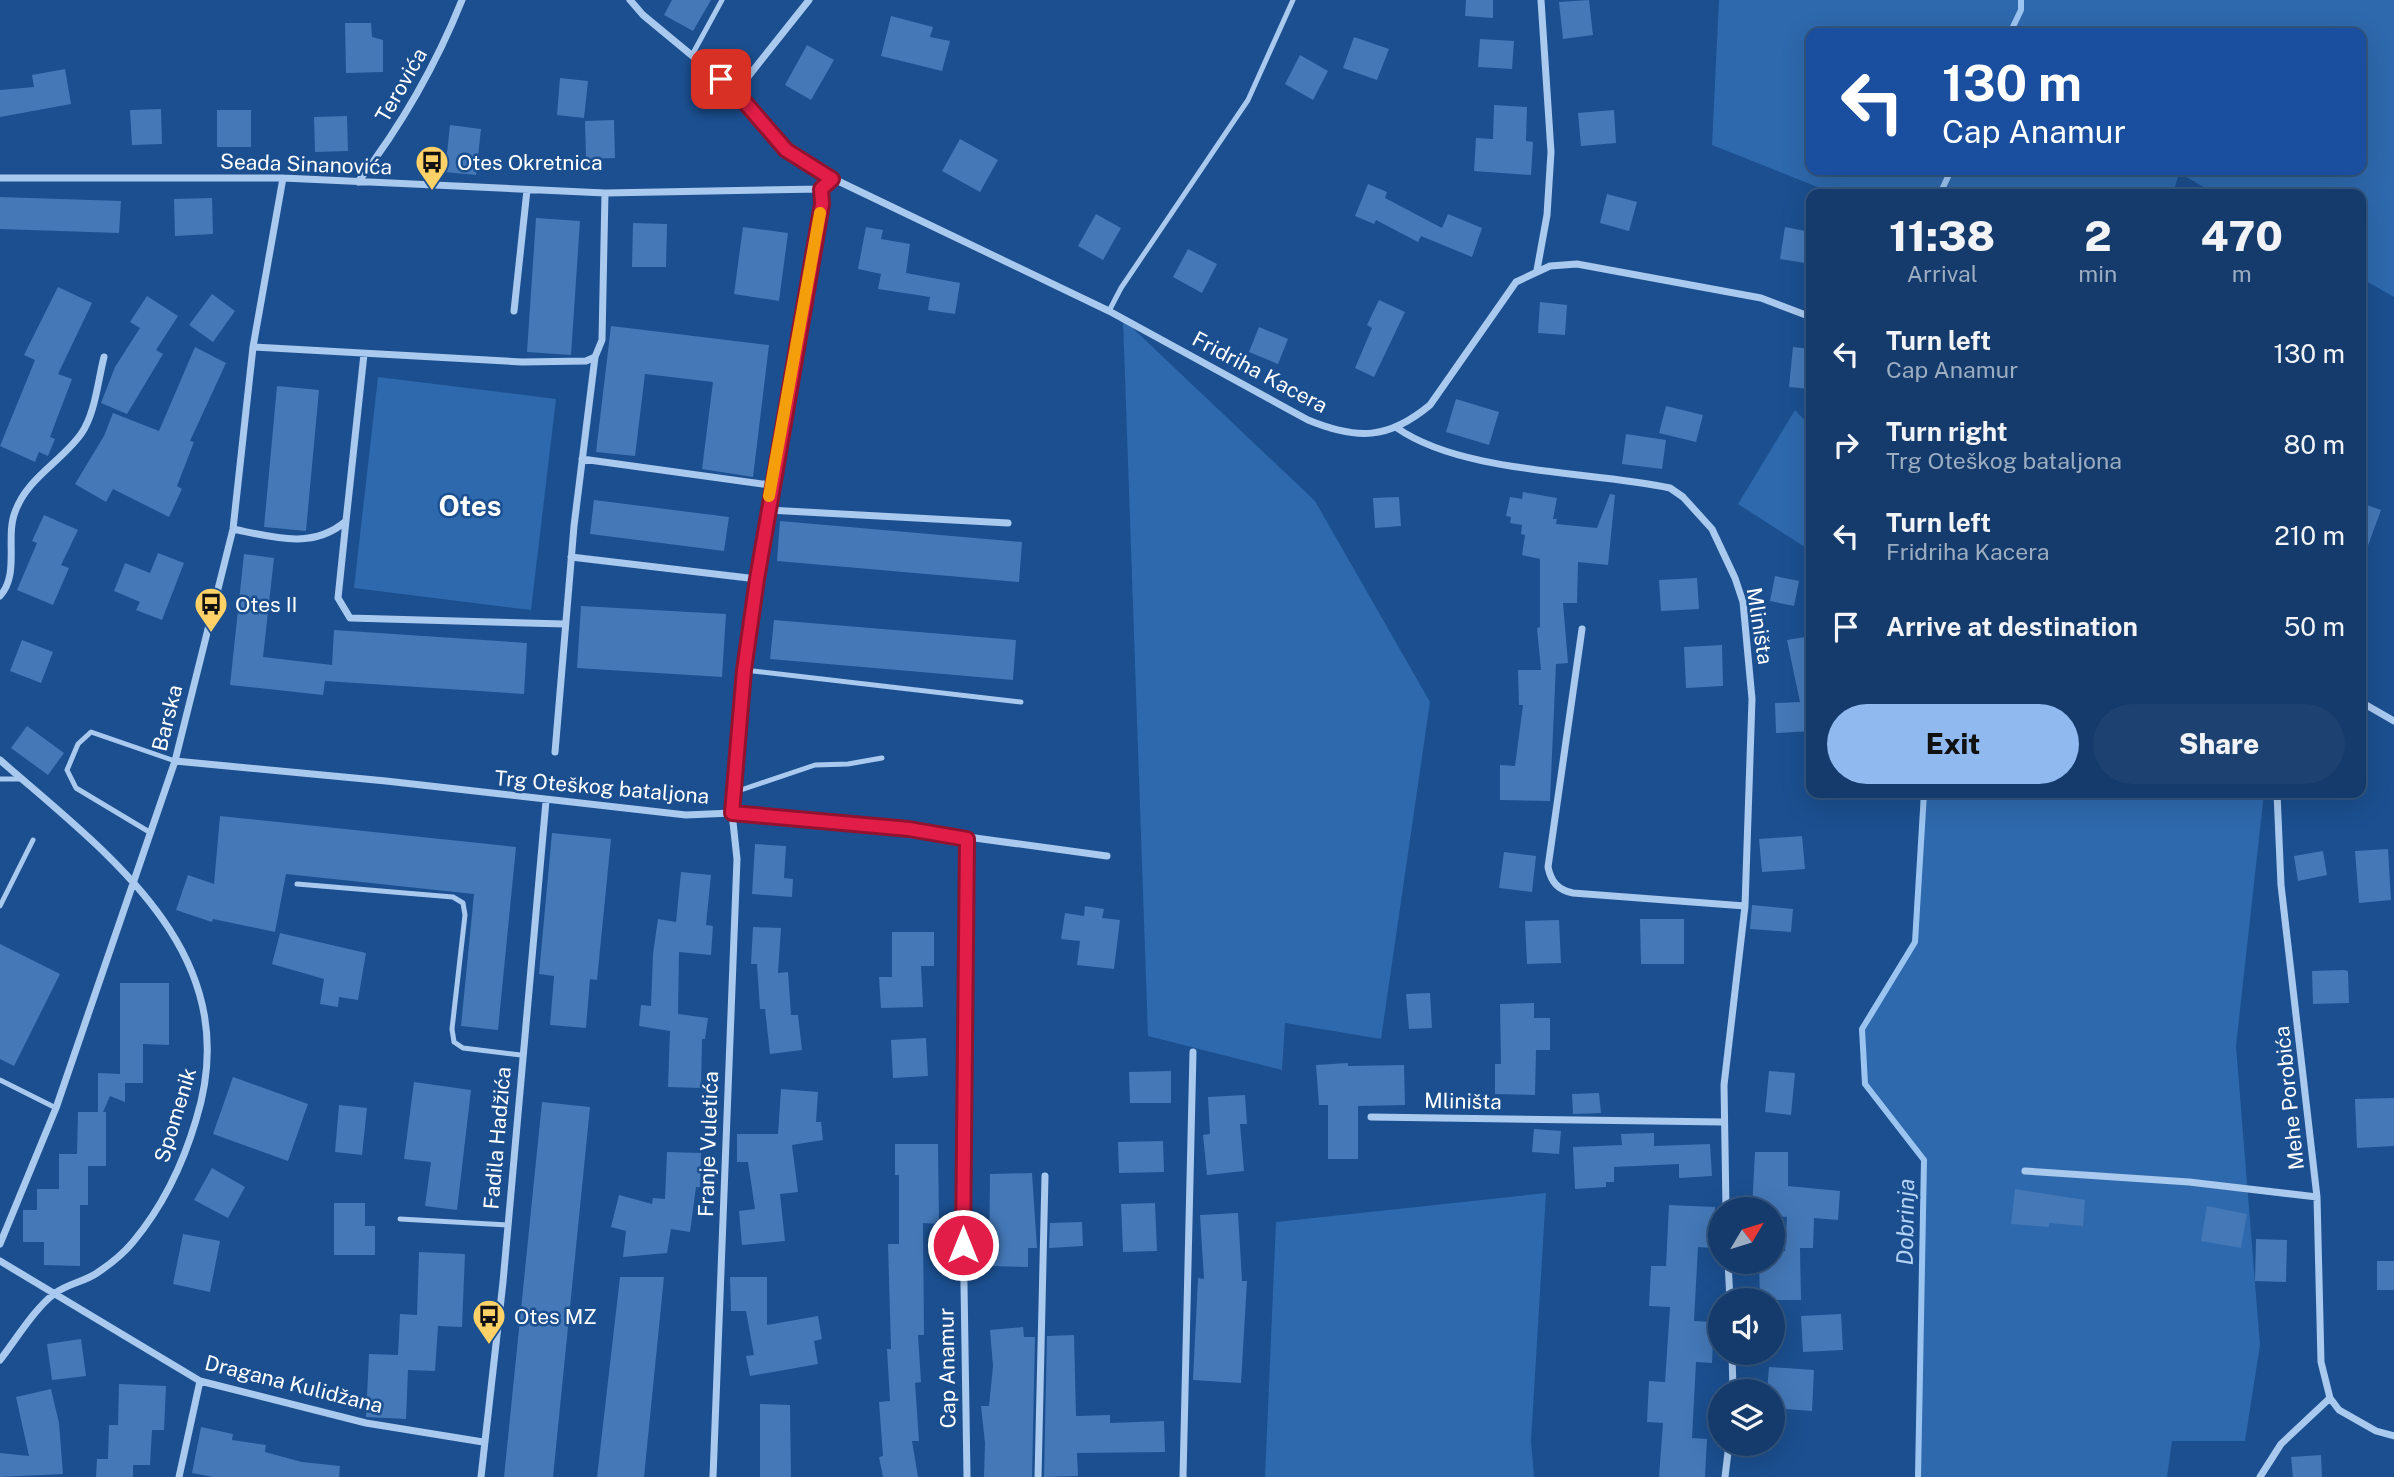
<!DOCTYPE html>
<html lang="en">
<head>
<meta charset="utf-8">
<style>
  :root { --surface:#143b6b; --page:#1d4271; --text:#f1f3f6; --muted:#9dadc1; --line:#33557e; --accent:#90b9f0 }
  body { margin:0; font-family:"Public Sans",sans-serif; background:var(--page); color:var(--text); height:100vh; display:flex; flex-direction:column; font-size:26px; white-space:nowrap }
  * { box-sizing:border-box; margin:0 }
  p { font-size:23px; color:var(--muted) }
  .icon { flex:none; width:38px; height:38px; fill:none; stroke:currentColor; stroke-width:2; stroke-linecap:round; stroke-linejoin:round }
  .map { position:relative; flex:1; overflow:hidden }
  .details { position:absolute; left:1806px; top:189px; width:560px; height:609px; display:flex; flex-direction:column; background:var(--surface); border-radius:14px; box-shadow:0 7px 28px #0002,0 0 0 2px var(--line) }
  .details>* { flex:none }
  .guide { position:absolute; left:1806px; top:28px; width:560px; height:147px; border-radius:14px; box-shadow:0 7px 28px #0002,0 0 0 2px var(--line); background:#1a4fa0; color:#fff; overflow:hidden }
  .needle { width:46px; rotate:52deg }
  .fabs { position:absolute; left:1708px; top:1197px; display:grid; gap:14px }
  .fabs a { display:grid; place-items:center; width:77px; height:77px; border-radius:50%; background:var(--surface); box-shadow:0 7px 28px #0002,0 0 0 2px var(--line); font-size:35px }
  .pin { position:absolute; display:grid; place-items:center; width:60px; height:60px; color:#fff; margin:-30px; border-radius:14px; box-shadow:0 4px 10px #0006 }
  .me { position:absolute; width:77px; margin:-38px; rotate:0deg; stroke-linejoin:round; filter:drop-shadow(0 0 5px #0008) }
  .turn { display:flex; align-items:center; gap:24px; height:147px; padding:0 21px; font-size:32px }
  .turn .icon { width:91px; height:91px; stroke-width:2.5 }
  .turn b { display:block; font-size:49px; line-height:60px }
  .eta { display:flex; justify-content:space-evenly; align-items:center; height:119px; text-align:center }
  .eta b { font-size:42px; font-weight:800; line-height:49px }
  .cta { display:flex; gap:14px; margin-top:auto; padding:14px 21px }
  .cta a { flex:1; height:80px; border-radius:42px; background:var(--accent); color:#111; font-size:28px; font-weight:800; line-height:80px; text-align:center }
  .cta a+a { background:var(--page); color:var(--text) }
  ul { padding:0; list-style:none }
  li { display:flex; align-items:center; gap:21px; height:91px; padding:0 21px }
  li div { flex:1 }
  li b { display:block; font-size:26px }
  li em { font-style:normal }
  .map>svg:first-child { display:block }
</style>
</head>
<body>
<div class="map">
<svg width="2394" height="1477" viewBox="0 0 2394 1477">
  <rect width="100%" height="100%" fill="#1b4f8f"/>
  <path fill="#2e69ad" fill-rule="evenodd" d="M1719 0H2394V297L2361 278V194H2216L2179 173 2173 194H1835L1712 145ZM2361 33V170H1811V33Z
    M1123 319 1315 501 1430 702 1381 1039 1285 1023 1282 1070 1148 1036Z
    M378 377 556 399 531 610 354 588Z
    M1795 410 1811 427V551L1738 504Z
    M1924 793H2264L2236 1046 2260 1345 2245 1441H2172L2167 1477H1918L1924 1160 1865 1084 1863 1029 1915 942Z
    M1546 1193 1531 1441 1534 1477H1265L1276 1222Z"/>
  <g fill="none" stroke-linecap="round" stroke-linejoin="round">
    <path stroke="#9cc4f0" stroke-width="6" d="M2010 33 2021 10V0
      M1940 194 1951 170
      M1918 1477 1924 1160 1865 1084 1862 1029 1915 942 1924 793"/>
  </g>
  <path fill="#4478b7" d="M672 0H711L693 31 664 15Z
    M1466 0H1493V18L1465 16Z
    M1589 0 1593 35 1563 39 1559 2Z
    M891 16 933 27 930 37 950 41 942 71 881 56Z
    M345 23H371L372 37 383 40V72L346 73Z
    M1354 37 1389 49 1377 80 1343 68Z
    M1480 39 1514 41 1512 69 1478 67Z
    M807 45 834 60 811 100 785 85Z
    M1300 55 1328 71 1313 100 1285 84Z
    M65 69 71 104 0 117V90L34 87 32 75Z
    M560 78 588 81 584 118 557 115Z
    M1494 105 1527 107 1526 141 1533 142 1531 175 1474 171 1476 138 1493 139Z
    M161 109 162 144 132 145 130 110Z
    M217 110H251V147H217Z
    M1614 110 1616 143 1581 146 1578 113Z
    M347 116 348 151 315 152 314 117Z
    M614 120 615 158 586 159 585 121Z
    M450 125 481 129 476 175 445 172Z
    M960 139 998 160 980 192 942 171Z
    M1368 184 1387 192 1385 198 1442 228 1448 214 1482 228 1472 257 1421 236 1418 242 1376 220 1374 224 1355 216Z
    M1607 194 1637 202 1629 231 1600 223Z
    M0 197 121 201 119 233 0 229Z
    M212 198 213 234 175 236 174 199Z
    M1096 214 1121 228 1103 260 1078 246Z
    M536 218 580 221 571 355 527 352Z
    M633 223 667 224 666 267H632Z
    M743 227 788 233 779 301 734 294Z
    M866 227 883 230 881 239 910 244 906 273 960 283 955 314 928 310 930 297 878 289 881 274 858 269Z
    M1785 227 1811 232V264L1780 259Z
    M1188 249 1217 264 1202 293 1173 277Z
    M58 287 92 303 58 374 72 379 50 437 55 439 48 456 39 452 35 462 0 446 35 360 24 355Z
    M212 294 235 311 213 342 189 325Z
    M147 296 178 316 156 350 163 354 127 414 101 403 115 367 140 328 130 322Z
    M1379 300 1405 312 1374 377 1355 368 1372 328 1367 325Z
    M1540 302 1567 305 1565 335 1538 333Z
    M611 326 769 345 753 477 702 469 713 382 645 374 635 456 596 452Z
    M1259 327 1288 339 1278 364 1249 352Z
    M195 347 226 363 190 441 194 442 177 486 182 489 169 517 113 489 106 502 75 484 104 436 113 413 159 431Z
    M1793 347 1811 349V389L1789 387Z
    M277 386 319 390 306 531 264 527Z
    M1456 399 1499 412 1489 445 1446 432Z
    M1666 406 1703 415 1696 442 1659 433Z
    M1626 434 1666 440 1662 469 1622 464Z
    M1523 492 1557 498 1553 519H1557L1556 524 1597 528 1610 494 1615 495 1608 565 1578 562 1577 603H1563L1568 663 1556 664 1550 801 1500 800V765L1515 766 1523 705H1519L1518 670H1541L1537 628 1540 627V559L1522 555 1525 535 1521 534 1522 525 1510 523 1511 517 1506 516 1510 497 1522 499Z
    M1399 497 1401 526 1375 528 1373 498Z
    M594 500 729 517 724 551 590 534Z
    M2361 503 2381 510 2363 559H2361Z
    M44 515 78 530 61 565 69 568 53 605 17 590 37 543 32 541Z
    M780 521 1022 542 1019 582 777 561Z
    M158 553 184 563 162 620 136 610 140 602 114 591 125 563 150 573Z
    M244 554 274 558 263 657 332 665 334 630 527 643 524 694 325 681 323 695 230 685Z
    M1775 576 1799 581 1794 606 1770 601Z
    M1697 578 1699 609 1661 611 1659 580Z
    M581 606 726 614 722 677 577 668Z
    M774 620 1016 640 1013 680 770 659Z
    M1811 636V731L1776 733 1775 703 1800 702 1787 640Z
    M22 640 53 652 41 683 10 671Z
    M1722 645 1723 686 1686 688 1684 647Z
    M27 726 64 753 48 775 11 748Z
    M220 816 516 847 498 1030 461 1026 474 894 286 874 275 932 213 919 212 922 176 910 188 875 214 884Z
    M552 833 611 839 597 980 590 979 586 1028 550 1025 554 976 539 974Z
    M1802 836 1805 869 1762 872 1759 839Z
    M755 844 786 846 784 878 793 879 792 897 752 894Z
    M2388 849 2391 900 2359 903 2355 851Z
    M2323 851 2327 875 2298 881 2294 856Z
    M1504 852 1536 856 1532 892 1499 888Z
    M681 872 711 875 706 925 713 926 711 955 679 952 678 1014 708 1018 705 1039H702L701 1088 668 1087 670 1031 639 1026 641 1005 651 1006 653 954 658 919 676 922Z
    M1752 905 1793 909 1791 932 1750 929Z
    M1085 906 1104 909 1102 918 1120 920 1114 969 1077 965 1080 941 1061 939 1065 913 1084 916Z
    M1640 919H1684V964H1641Z
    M1559 920 1561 963 1527 964 1525 921Z
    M753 927 781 928 778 973 788 972 791 1015H798L802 1050 770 1054 765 1009H760L757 964H751Z
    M892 932H934V966H921L923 1007 881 1008 879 977H892Z
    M280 933 366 953 358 1000 339 997 338 1007 320 1004 324 979 272 964Z
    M0 944 60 974 14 1066 0 1059Z
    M2344 970 2348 971 2349 1003 2313 1004 2312 971Z
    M120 983H169V1045L143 1044V1083H125V1102L110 1096 103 1112H106V1166H88V1205H80V1266L44 1265V1242H23V1210H37V1189H59V1154H77L78 1112H98V1073L120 1074Z
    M1430 993 1432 1028 1409 1029 1406 994Z
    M1534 1003V1018H1550V1050H1536L1535 1095 1495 1094V1064H1501L1500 1004Z
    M926 1038 928 1076 893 1078 891 1040Z
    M1348 1063V1066L1404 1065 1405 1105 1358 1106V1159H1328V1105H1319L1316 1065Z
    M1171 1071V1103H1130L1129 1072Z
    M1769 1071 1795 1073 1791 1115 1765 1112Z
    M233 1077 308 1104 288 1161 213 1134Z
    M414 1082 471 1090 457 1210 425 1206 431 1162 404 1159Z
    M781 1089 818 1092 816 1122H821L823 1140 792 1145 798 1192 780 1194 785 1241 742 1245 739 1211 755 1209 748 1162H737V1134H778Z
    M1599 1093 1601 1113 1573 1114 1572 1094Z
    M1245 1095 1247 1124H1240L1244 1171 1207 1175 1203 1135 1210 1134 1208 1097Z
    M2394 1098V1146L2357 1148 2355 1099Z
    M542 1102 590 1107 553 1477H504Z
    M339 1105 367 1108 362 1155 335 1152Z
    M1534 1129 1561 1131 1559 1154 1532 1152Z
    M1654 1133V1146L1710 1144 1712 1176 1679 1178V1164L1614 1167V1182H1606V1187L1575 1189 1573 1147 1622 1145 1621 1134Z
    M1163 1141 1164 1172 1119 1173 1118 1142Z
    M895 1144H938L939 1224 923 1223 924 1335H918L921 1382 915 1383 919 1441H912L918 1477H883L879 1457 883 1456 879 1402 890 1401 887 1349H891L888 1244H899V1175H895Z
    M667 1152 701 1153 700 1187H696L690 1232 671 1229 667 1253 623 1257 626 1231 611 1227 619 1195 652 1204 653 1198 665 1199Z
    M1755 1152H1788V1186L1840 1191 1838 1220 1814 1218 1813 1248H1800L1801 1300H1760L1759 1262H1773V1251H1785L1787 1217 1773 1216V1209H1752Z
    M212 1168 245 1187 228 1218 194 1200Z
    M1032 1173 1037 1248H1028V1267L989 1266 990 1174Z
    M2015 1189 2085 1200 2083 1226 2049 1223V1227L2011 1224Z
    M334 1203H365V1226H375V1255H334Z
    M1155 1203 1157 1251 1123 1252 1121 1204Z
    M1669 1205 1715 1207 1713 1248 1698 1247 1694 1321 1714 1322 1712 1363 1696 1362 1692 1438 1707 1439 1705 1477H1659L1663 1423 1647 1422 1649 1381 1665 1382 1670 1307 1649 1306 1651 1266H1666Z
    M2207 1206 2247 1214 2241 1248 2201 1241Z
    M1238 1213 1242 1281H1247L1241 1383 1193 1380 1198 1278 1204 1279 1200 1215Z
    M1082 1222 1083 1246 1049 1248 1050 1223Z
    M183 1234 220 1241 210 1292 173 1284Z
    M2256 1239 2287 1240 2286 1282 2255 1281Z
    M419 1252 465 1254 462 1327 438 1326 435 1371 408 1370 406 1419 366 1417 369 1354 398 1355 400 1314 417 1315Z
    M2377 1261H2394V1290H2377Z
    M620 1277H664L644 1477H597Z
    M730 1277H767V1325L818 1316 822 1339 814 1341 818 1364 750 1376 746 1356 754 1355 746 1311H731Z
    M1841 1314 1843 1350 1803 1352 1801 1316Z
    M1023 1327 1024 1337H1035L1032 1477H984L985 1443 981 1406H989L993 1366 990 1330Z
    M1074 1335 1076 1416 1110 1415V1423L1164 1421 1165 1452 1077 1453 1078 1476 1044 1477 1047 1336Z
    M81 1339 86 1376 52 1380 47 1344Z
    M1769 1367 1814 1370 1812 1411 1773 1408V1391H1767Z
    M119 1384 166 1386 164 1430H152L150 1465H133V1477H96L97 1459H108L109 1425H118Z
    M51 1389 59 1423 63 1474 0 1477V1453L29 1456 16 1397Z
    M760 1404 790 1405 791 1477H760Z
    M201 1427 233 1434 232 1440 266 1445 265 1452 302 1462 340 1466 339 1477H213L192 1473Z
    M2321 1455 2322 1477H2293L2291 1457Z"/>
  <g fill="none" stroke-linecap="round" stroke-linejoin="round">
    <path stroke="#a9c9ee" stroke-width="5" d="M692 55 722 0
      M1109 311 1121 288 1248 100 1293 0
      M744 670 1021 702
      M0 779H22
      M735 792 815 765 848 764 882 758
      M151 833 76 788 67 770 78 744 91 732 175 761
      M297 884 453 897 463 903 465 915 452 1029 454 1042 463 1048 521 1055
      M0 906 33 840
      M0 1080 56 1108
      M400 1219 508 1225"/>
    <path stroke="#a9c9ee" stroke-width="7" d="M630 0 643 15 736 92 786 150 813 169 1109 311 1308 420C1357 440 1388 440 1430 405L1516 282 1550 266 1577 264 1761 298 1811 317
      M736 92 809 0
      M0 178H283L605 193 821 189
      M358 182C401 126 436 65 462 0
      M1537 270 1547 215 1551 152 1541 0
      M514 311 527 190
      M253 347 522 362 586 361 595 357 602 340 605 193
      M1397 428C1463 474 1591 471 1670 488L1683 497 1712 529 1735 578 1743 602 1752 699 1745 906 1724 1085 1726 1209
      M582 459 770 485
      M768 510 1008 523
      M346 521 338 598 350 618 565 624
      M233 529C272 537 313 550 346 521L364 354
      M571 557 757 579
      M0 596C20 574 5 538 15 512 27 478 61 462 81 434 95 415 98 380 104 357
      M1582 629 1548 867C1551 882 1558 890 1573 893L1745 906
      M2361 702 2394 721
      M555 752 574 526 595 357
      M0 760C110 856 248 954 196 1120 183 1164 163 1206 133 1242 124 1253 109 1265 97 1273 84 1282 66 1284 54 1294 35 1308 15 1341 0 1360
      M175 761 386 781 686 815 732 813 909 829 1107 856
      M2277 793 2281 885 2317 1197 2321 1362 2330 1398 2339 1410 2376 1431 2394 1436
      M1371 1117 1723 1122
      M2025 1171 2189 1182 2317 1197
      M0 1244 56 1108 175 761 233 529 253 347 283 178
      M0 1261 200 1381 366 1423 483 1442
      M1728 1262 1730 1300
      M1732 1353 1733 1391
      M179 1477 200 1381
      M481 1477 503 1282 546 801
      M713 1477 737 859 732 813 744 670 770 485 822 204 821 189
      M967 1477 963 1220 967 839
      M1038 1477 1045 1176
      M1183 1477 1193 1052
      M1725 1477 1729 1444
      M2260 1477 2281 1444 2330 1398"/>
  </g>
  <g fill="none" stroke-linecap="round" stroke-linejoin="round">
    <defs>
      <path id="route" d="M721 79 736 92 786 150 832 179 821 189 822 204 757 579 744 670 732 813 909 829 967 839 963 1245"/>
    </defs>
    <use href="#route" stroke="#92132f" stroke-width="18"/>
    <use href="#route" stroke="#e11d48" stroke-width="12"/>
    <path stroke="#f59e0b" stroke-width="12" d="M769 496 820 213"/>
  </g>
  <defs>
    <symbol id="bus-pin" viewBox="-11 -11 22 30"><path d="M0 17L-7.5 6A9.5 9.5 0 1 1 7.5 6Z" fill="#ffd166" stroke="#1b4f8f"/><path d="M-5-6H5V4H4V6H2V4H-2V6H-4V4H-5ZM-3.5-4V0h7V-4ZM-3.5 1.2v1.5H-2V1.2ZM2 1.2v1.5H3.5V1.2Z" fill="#111"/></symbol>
  </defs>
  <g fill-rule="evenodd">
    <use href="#bus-pin" x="413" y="143" width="38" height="52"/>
    <use href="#bus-pin" x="192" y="585" width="38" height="52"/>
    <use href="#bus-pin" x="470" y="1297" width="38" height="52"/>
  </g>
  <g text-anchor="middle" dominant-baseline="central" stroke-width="5" stroke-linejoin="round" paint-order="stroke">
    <g font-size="21" fill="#fff" stroke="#1b4f8f">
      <text transform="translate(401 85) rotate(-60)">Terovića</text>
      <text transform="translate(306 164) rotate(2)">Seada Sinanovića</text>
      <text transform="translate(1260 372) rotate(28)">Fridriha Kacera</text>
      <text transform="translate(1760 626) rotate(81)">Mliništa</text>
      <text transform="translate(167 718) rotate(-76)">Barska</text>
      <text transform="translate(602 787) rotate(5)">Trg Oteškog bataljona</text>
      <text transform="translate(2289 1098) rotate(-96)">Mehe Porobića</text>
      <text transform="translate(1463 1101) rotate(1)">Mliništa</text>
      <text transform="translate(175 1115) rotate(-73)">Spomenik</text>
      <text transform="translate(497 1138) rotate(-85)">Fadila Hadžića</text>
      <text transform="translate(708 1144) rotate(-88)">Franje Vuletića</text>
      <text transform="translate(947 1368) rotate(-91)">Cap Anamur</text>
      <text transform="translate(294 1384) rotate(14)">Dragana Kulidžana</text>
    </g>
    <g font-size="21" fill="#fff" stroke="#1b4f8f" text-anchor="start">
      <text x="457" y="162">Otes Okretnica</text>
      <text x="235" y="604">Otes II</text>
      <text x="514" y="1316">Otes MZ</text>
    </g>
    <g font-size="23" font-style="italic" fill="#b5d3f5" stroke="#1b4f8f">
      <text transform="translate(1905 1222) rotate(-89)">Dobrinja</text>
    </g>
    <g font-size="28" font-weight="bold" fill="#fff" stroke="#1b4f8f">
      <text x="470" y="505">Otes</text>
    </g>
  </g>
</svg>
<div class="fabs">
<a><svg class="needle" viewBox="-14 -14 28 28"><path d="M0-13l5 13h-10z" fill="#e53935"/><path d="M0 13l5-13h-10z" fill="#9dadc1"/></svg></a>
<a><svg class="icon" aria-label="sound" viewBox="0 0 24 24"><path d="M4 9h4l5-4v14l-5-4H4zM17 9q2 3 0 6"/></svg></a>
<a><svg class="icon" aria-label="layers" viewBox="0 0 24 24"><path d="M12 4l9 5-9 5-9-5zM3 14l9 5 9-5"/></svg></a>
</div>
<div class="pin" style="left:721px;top:79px;background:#d93025"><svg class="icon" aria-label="arrive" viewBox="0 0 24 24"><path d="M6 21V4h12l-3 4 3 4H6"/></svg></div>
<svg class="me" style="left:963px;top:1245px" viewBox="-20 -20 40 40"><circle r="17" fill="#e11d48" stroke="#fff" stroke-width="3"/><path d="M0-11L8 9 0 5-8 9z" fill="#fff"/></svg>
<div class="guide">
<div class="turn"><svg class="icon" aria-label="left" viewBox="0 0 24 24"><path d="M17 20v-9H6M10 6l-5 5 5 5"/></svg><div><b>130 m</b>Cap Anamur</div></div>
</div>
<section class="details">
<div class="eta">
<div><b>11:38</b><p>Arrival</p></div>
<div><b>2</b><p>min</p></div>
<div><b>470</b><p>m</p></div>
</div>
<ul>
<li><svg class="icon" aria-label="left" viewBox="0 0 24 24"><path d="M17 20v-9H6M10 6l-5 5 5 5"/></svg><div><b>Turn left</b><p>Cap Anamur</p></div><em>130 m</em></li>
<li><svg class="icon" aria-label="right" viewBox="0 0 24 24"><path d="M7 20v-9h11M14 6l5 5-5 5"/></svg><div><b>Turn right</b><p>Trg Oteškog bataljona</p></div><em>80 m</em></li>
<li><svg class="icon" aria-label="left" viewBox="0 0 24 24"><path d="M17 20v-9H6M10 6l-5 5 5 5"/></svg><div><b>Turn left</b><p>Fridriha Kacera</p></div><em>210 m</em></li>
<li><svg class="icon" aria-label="arrive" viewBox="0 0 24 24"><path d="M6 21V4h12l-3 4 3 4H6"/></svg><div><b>Arrive at destination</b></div><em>50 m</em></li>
</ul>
<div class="cta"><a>Exit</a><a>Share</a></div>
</section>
</div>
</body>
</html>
